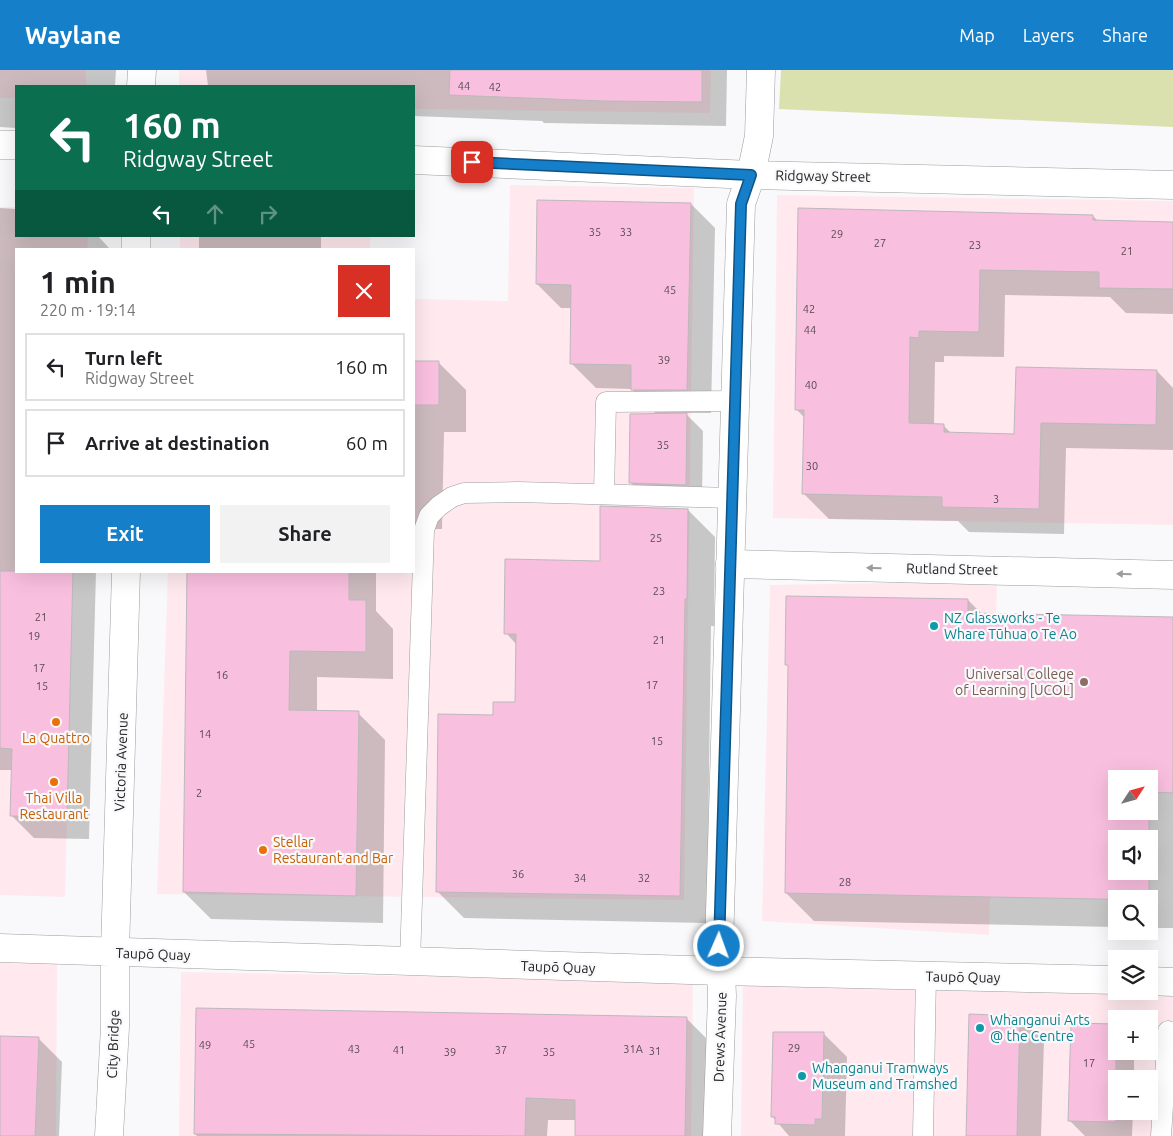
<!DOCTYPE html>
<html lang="en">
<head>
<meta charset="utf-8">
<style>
  :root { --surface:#fff; --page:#f2f2f2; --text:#202124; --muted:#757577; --line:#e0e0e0; --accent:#167fca }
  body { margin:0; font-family:Ubuntu,sans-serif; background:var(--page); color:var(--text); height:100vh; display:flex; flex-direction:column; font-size:19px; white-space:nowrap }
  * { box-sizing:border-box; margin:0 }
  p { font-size:16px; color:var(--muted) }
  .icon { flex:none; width:28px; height:28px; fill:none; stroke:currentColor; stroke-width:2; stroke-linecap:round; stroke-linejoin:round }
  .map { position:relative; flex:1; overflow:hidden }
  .drawer { position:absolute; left:15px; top:178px; width:400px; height:325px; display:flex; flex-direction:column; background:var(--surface); border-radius:0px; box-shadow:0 5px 20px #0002 }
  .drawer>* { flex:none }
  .guide { position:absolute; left:15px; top:15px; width:400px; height:152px; border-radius:0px; box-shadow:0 5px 20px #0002; background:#0b6e4f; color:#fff; overflow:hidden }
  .needle { width:32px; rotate:54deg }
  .buttons { position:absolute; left:1108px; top:700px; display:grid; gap:10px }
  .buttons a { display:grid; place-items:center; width:50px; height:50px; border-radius:0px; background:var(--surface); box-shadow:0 5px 20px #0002; font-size:25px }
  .pin { position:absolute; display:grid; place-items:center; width:42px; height:42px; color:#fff; margin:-21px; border-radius:10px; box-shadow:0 2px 8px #0006 }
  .me { position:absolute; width:55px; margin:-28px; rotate:2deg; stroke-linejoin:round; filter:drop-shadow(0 0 4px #0008) }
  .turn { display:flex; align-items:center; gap:18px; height:105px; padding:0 25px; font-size:22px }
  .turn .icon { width:65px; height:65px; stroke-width:2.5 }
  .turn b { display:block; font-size:35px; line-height:42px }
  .lanes { display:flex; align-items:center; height:48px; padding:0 25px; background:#0003; justify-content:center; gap:25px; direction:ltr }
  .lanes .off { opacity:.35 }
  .round { display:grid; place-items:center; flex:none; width:52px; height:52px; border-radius:0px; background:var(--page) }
  .headline { display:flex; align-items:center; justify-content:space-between; height:85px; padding:0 25px }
  h1 { font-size:30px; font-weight:600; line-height:38px }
  .action { display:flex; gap:10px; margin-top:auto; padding:10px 25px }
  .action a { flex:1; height:58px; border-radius:0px; background:var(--accent); color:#fff; font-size:20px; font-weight:600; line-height:58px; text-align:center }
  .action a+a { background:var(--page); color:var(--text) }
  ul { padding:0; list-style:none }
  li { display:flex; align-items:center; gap:15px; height:68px; margin:0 10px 8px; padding:0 15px; border:2px solid var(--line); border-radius:0px }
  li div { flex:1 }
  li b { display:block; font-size:19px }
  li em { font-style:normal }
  header { display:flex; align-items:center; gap:30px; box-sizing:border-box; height:70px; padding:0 25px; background:var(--accent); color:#fff }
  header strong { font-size:24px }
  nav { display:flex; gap:28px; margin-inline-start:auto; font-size:18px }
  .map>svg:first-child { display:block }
</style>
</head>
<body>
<header>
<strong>Waylane</strong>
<nav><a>Map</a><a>Layers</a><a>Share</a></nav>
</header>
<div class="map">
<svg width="1173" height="1066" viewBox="0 0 1173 1066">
  <rect width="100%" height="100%" fill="#f9f9fb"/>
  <path fill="#ffe9ee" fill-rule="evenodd" d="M0 0H85L87 16H16V28H0Z
    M179 0H711L710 43 414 39V16H182L179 14Z
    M510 115 694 118 684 830 157 824 168 501H414V229L508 231Z
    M777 125 1173 131V455L773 448Z
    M0 137H16V166H88L87 179H16V501L70 628 65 827 0 825Z
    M180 166H370V179H180Z
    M997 511 989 865 762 851 770 515Z
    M0 893 57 894 56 1066H0Z
    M181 902 693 911 691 1066H179Z
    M743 908 1116 921 1173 919V1066H741ZM1116 949H1149V981H1116ZM1116 1009H1149V1041H1116Z"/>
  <path fill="#dae1af" d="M781 0H1173V57L779 39Z"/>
  <path fill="#0003" fill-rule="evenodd" d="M0 0H116L115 16H16V58L0 57Z
    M206 0H727L726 56 544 53 542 51 414 46V16H208Z
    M691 134 715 158 711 343H685L703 361 702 431 647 429 631 413 657 345 632 319 596 318 572 294V238H561L537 214Z
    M0 138 16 139V166H98L110 179H16V501H96L89 769 34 768 12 746V700H0Z
    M799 140 1093 146 1099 152 1173 154V244L1126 243 1110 227 1005 225 1004 287 944 286V292H935L934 355H943L952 364 1016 365 1017 299 1157 301 1173 318V380L1066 378 1064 464 969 462 958 451 829 449 803 423 805 348 796 339Z
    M199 166H321V179H199Z
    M414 292 439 293 466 320V362H444L442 459H414Z
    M688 440 715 467 714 556H711L707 853 464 848 437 821 495 646 516 633 517 575 506 563Z
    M189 501H376V541L393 559V609L317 607V642L358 643 385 670 383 853 211 849 184 822Z
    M968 530 982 544 1173 548V858H1149V829H1116V857L814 851 786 823 789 597 786 594ZM1116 709H1149V741H1116ZM1116 769H1149V801H1116Z
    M1020 947 1044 971 1041 1066H967Z
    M686 948 708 970 707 1066H576V1050H548L547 1066H197L195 1064Z
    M1072 954 1116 955V981H1134V1009H1116V1041H1133L1132 1066H1085L1069 1050Z
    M823 963 847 987 845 1066H789L772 1046Z
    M0 967 38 968 62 992 59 1066H0Z"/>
  <path fill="#f9bfdf" stroke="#bbb9ba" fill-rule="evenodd" d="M450 0H702V32L604 31 449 25Z
    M537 130 691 133 687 320H631V295L570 294 571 215 536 214Z
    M798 138 1093 145V150L1173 152V219L1099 218V202L980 200 979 262 919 261V268L910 267 909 353 944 354V362L1014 364 1016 297 1157 300 1156 355 1041 353 1039 439 942 437V427L802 424 804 340H795Z
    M414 291H439V335H414Z
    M687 343 686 415 629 413 630 344Z
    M600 436 688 439 687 529H685L680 826 436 822 438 644 493 645V632H515L516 564H504L505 489 600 491Z
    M0 501H73L67 747 10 746 12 679 0 678Z
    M187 501H349V530H366V582L290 581 289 640 359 641 356 826 183 822Z
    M786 526 968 529V543L1173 547V723L1149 722V830L785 823 788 595H785ZM1116 709H1149V741H1116ZM1116 769H1149V801H1116Z
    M196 938 687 947 685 1066H575V1030L526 1028 525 1066 194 1064Z
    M969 944 1020 946 1017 1066H966Z
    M1071 953 1116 954V1052L1068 1051Z
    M773 962H824L822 1049H815V1055L775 1054V1047H771Z
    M0 966 39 967 35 1066H0Z"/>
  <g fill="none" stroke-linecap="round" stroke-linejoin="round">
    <defs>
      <path id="service" d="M604 424 606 332 735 331
        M410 892 424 460 429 446 439 436 452 427 464 423 518 422 732 428
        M923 1066 926 906
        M1161 1066 1168 961"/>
      <path id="minor" d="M730 494 1173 505
        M717 1066 722 926 721 901"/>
      <path id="tertiary" d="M141 16 142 0
        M0 75H16
        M414 90 751 105 1173 115
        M136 179V166
        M115 882 126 501
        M721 901 719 876 741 134 751 105 759 66 761 0"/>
      <path id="secondary" d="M0 878 721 901 1116 910
        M1149 911 1173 912
        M109 1066 115 957V882"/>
    </defs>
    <use href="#service" stroke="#9c9d9e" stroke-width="21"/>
    <use href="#minor" stroke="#9c9d9e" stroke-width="29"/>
    <use href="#tertiary" stroke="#9c9d9e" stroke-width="29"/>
    <use href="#secondary" stroke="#9c9d9e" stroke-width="29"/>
    <use href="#service" stroke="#fff" stroke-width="20"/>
    <use href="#minor" stroke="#fff" stroke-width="28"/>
    <use href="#tertiary" stroke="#fff" stroke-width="28"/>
    <use href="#secondary" stroke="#fff" stroke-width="28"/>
  </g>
  <defs><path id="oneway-solid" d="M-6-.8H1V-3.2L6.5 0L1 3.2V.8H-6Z" transform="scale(1.25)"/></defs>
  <g fill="#9c9c9c">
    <use href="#oneway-solid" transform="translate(874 498) rotate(-179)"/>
    <use href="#oneway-solid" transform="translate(1124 504) rotate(-179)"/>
  </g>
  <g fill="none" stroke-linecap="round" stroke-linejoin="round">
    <defs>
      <path id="route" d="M472 92 751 105 741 134 719 876"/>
    </defs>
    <use href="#route" stroke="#0e5383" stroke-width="12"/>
    <use href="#route" stroke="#167fca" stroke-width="9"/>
  </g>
  <g fill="#0f9aa8" stroke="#f9f9fb" stroke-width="2">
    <circle cx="934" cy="556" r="5"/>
    <circle cx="980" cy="958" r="5"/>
    <circle cx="802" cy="1006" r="5"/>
  </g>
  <circle fill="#8d6e63" stroke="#f9f9fb" stroke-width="2" cx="1084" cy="612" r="5"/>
  <g fill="#e8710a" stroke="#f9f9fb" stroke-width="2">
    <circle cx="56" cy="652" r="5"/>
    <circle cx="54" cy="712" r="5"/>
    <circle cx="263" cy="780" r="5"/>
  </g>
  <g text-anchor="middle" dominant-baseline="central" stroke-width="4.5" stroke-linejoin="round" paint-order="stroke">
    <g font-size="11" fill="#584952">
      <text x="464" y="16">44</text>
      <text x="495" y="17">42</text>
      <text x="595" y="162">35</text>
      <text x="626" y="162">33</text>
      <text x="837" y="164">29</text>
      <text x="880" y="173">27</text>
      <text x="975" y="175">23</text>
      <text x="1127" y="181">21</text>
      <text x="670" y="220">45</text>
      <text x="809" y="239">42</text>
      <text x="810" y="260">44</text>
      <text x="664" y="290">39</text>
      <text x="811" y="315">40</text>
      <text x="663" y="375">35</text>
      <text x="812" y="396">30</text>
      <text x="996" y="429">3</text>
      <text x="656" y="468">25</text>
      <text x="659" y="521">23</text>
      <text x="41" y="547">21</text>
      <text x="34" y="566">19</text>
      <text x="659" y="570">21</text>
      <text x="39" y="598">17</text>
      <text x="222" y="605">16</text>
      <text x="652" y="615">17</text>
      <text x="42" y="616">15</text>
      <text x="205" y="664">14</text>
      <text x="657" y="671">15</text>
      <text x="199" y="723">2</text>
      <text x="518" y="804">36</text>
      <text x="580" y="808">34</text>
      <text x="644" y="808">32</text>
      <text x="845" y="812">28</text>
      <text x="249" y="974">45</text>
      <text x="205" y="975">49</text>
      <text x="794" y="978">29</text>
      <text x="354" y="979">43</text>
      <text x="633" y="979">31A</text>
      <text x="399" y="980">41</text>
      <text x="501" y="980">37</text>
      <text x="655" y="981">31</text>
      <text x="450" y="982">39</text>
      <text x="549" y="982">35</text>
      <text x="1089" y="993">17</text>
    </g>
    <g font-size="14" fill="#222223" stroke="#f9f9fb">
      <text transform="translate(823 106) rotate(1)">Ridgway Street</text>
      <text transform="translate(952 499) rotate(1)">Rutland Street</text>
      <text transform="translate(121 692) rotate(-88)">Victoria Avenue</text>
      <text transform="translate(153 884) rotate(2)">Taupō Quay</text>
      <text transform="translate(558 897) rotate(2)">Taupō Quay</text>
      <text transform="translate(963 907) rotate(1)">Taupō Quay</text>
      <text transform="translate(720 967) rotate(-88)">Drews Avenue</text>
      <text transform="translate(113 974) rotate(-88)">City Bridge</text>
    </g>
    <g font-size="14" fill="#0d838f" stroke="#f9f9fb" text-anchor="start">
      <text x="944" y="548">NZ Glassworks - Te<tspan x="944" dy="16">Whare Tūhua o Te Ao</tspan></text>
      <text x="990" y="950">Whanganui Arts<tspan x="990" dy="16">@ the Centre</tspan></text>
      <text x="812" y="998">Whanganui Tramways<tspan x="812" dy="16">Museum and Tramshed</tspan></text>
    </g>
    <g font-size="14" fill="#785e54" stroke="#f9f9fb" text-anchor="end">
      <text x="1074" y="604">Universal College<tspan x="1074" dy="16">of Learning [UCOL]</tspan></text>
    </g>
    <g font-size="14" fill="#c56008" stroke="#f9f9fb">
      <text x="56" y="668">La Quattro</text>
      <text x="54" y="728">Thai Villa<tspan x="54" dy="16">Restaurant</tspan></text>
      <text x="273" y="772" text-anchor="start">Stellar<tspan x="273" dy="16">Restaurant and Bar</tspan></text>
    </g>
  </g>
</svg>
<div class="buttons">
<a><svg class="needle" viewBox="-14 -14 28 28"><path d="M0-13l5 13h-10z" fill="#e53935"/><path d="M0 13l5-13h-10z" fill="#757577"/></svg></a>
<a><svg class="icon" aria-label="sound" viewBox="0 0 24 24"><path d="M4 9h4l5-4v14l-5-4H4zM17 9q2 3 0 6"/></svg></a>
<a><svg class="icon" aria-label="search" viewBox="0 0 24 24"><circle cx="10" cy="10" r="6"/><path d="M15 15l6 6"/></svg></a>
<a><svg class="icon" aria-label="layers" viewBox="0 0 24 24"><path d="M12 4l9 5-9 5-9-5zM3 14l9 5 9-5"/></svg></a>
<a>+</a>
<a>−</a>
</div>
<div class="pin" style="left:472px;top:92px;background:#d93025"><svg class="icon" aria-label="arrive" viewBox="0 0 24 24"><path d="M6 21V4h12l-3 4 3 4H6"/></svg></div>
<svg class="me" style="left:719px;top:876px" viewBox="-20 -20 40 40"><circle r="17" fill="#167fca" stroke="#fff" stroke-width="3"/><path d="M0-11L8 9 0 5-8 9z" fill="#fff"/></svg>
<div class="guide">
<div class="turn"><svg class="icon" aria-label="left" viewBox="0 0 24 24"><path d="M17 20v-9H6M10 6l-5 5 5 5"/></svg><div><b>160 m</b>Ridgway Street</div></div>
<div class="lanes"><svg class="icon" aria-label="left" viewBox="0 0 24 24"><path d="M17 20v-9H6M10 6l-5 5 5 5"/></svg><svg class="icon off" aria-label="ahead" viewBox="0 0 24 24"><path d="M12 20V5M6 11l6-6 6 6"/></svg><svg class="icon off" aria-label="right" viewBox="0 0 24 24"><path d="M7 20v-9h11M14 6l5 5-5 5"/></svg></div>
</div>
<section class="drawer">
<div class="headline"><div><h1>1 min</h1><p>220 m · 19:14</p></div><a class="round" style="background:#d93025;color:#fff"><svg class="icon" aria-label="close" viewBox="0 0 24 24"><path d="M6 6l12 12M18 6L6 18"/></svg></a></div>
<ul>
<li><svg class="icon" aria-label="left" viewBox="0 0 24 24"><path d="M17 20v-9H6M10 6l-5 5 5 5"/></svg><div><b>Turn left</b><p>Ridgway Street</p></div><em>160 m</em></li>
<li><svg class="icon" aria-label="arrive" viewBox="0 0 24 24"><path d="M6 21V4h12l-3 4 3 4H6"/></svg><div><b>Arrive at destination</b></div><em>60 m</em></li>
</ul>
<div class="action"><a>Exit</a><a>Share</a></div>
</section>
</div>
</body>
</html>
